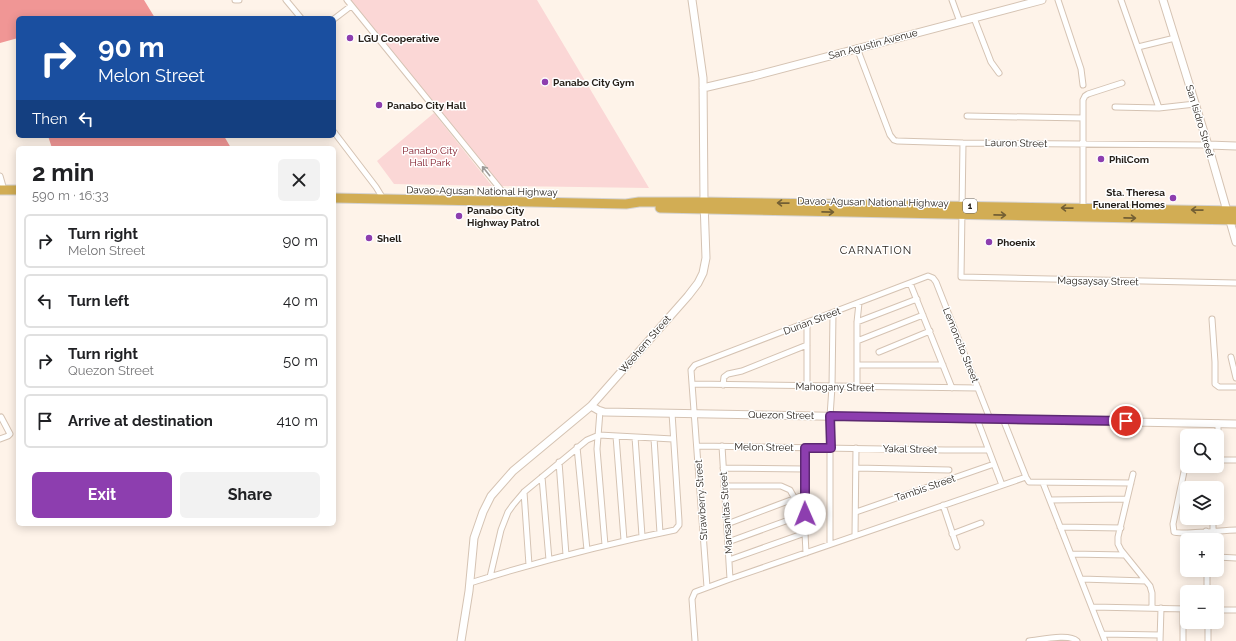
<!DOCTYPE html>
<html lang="en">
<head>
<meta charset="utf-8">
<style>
  :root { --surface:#fff; --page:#f2f2f2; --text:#202124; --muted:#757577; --line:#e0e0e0; --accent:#8d3eaf }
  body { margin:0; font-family:Raleway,sans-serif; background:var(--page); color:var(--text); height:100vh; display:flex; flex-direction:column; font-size:15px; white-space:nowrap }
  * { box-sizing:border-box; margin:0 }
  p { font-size:13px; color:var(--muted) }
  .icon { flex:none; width:22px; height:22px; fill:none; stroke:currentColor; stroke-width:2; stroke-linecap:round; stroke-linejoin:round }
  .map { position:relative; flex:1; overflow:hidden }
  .side { position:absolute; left:16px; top:146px; width:320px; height:380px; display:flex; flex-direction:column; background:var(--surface); border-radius:6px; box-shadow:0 2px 10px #0003 }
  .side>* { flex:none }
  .guide { position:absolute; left:16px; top:16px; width:320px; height:122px; border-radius:6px; box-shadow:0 2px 10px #0003; background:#1a4fa0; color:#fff; overflow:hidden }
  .controls { position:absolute; left:1180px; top:429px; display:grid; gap:8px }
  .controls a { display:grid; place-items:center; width:44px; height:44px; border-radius:6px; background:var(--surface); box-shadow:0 2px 10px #0003; font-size:20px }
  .pin { position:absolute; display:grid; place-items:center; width:34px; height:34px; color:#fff; margin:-17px; border:2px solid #fff; border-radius:50%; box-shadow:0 1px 4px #0007 }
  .me { position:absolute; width:44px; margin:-22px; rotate:359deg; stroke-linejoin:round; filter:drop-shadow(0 0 3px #0008) }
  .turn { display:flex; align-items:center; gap:14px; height:84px; padding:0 16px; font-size:18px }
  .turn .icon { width:52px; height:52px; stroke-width:2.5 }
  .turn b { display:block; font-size:28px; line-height:34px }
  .then { display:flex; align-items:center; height:38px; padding:0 16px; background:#0003; gap:8px; font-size:15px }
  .round { display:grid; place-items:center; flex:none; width:42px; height:42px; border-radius:6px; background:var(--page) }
  .overview { display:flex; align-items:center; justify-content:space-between; height:68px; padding:0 16px }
  h1 { font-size:24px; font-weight:700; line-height:30px }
  .primary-button { display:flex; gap:8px; margin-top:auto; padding:8px 16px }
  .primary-button a { flex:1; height:46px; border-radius:6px; background:var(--accent); color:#fff; font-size:16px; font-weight:700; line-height:46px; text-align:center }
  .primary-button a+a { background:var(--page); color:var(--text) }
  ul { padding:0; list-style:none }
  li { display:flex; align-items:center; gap:12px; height:54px; margin:0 8px 6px; padding:0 8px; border:2px solid var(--line); border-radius:6px }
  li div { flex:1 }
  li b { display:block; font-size:15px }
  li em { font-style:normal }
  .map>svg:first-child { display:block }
</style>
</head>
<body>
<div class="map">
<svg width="1236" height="641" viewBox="0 0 1236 641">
  <rect width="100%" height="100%" fill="#fef3e9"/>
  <path fill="#fbd7d6" d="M350 0H537L649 188 500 186Z
    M434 113 492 186 394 184 377 161Z"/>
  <path fill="#f09695" d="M0 0H144L155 18H18V38L0 43Z
    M48 136H224L231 148H52Z"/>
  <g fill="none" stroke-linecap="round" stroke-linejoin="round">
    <defs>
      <path id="street" d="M235 0H239
        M286 0 301 18
        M347 0 510 201
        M952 0 960 22
        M1058 0 1081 69 1083 85
        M974 18 991 62 999 73
        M334 19 351 6
        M1138 47 1175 38
        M857 48 890 135 894 140 897 141 963 143 1208 145
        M1115 107 1159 108 1121 0
        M1159 108 1195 104
        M967 116 1083 118
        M334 132 376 187 384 200
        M963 143 961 277 1236 283
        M0 176 4 190
        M1083 210V100L1085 96 1088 94 1122 83
        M910 283 952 388
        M1212 319 1215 362V384L1219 387H1236
        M857 322 917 299
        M857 341 923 315
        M879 352 930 331
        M1231 357 1236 378
        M857 365H943
        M693 384 978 388
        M723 385 724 377 728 374 742 371 807 345
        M807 386V323
        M857 387V322L859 303
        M600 411 597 449 605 545
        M977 419 1002 485
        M1003 419 1026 477 1029 482 1131 483
        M1218 423V457L1222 460H1236
        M616 436 624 540
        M635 437 642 536
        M654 438 660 533
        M0 439 8 436 10 434 1 417
        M697 446 945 450H988
        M722 446 730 579
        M577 447 587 550
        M805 448V533L806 553
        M559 462 566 555
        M1185 467 1173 524 1174 532C1179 535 1225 530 1236 530
        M723 468 805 469
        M856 468 949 470
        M1133 474 1118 537V544L1121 550 1150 586 1152 593V608
        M542 477 549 560
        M1043 483 1105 641
        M724 486H781L790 490 795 499
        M524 492 529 565
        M1050 500 1127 499
        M943 505 957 547
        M856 512 994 464
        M727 524 804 495
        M1060 527 1121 528
        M1206 531V540
        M1213 531V518
        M952 534 981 523
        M855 536 856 448
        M728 542 805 514
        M830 544V416L832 387 833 313
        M1071 554 1125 555
        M1217 557 1236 558
        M729 560 805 533
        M1207 570V592
        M490 577 501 530 508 512 513 505 524 492 587 440 599 435 673 439
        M1081 579 1146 581
        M470 583C537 562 606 544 675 530L679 525V521L672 413
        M707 587 691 370 695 365 928 276 933 278 936 282 990 419
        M1093 607 1187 609
        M1217 610H1236
        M1208 622V641
        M1103 634 1160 635
        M695 641 692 599 695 592 730 579 1026 477
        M1029 641C1040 640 1069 633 1077 641
        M1160 641 1161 608
        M1183 641V609"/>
      <path id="secondary" d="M1163 0 1208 145 1236 242
        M703 88 754 76 1042 0
        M1208 145 1236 146
        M591 406 598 410 604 412 1236 424
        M461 641 469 591 474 538 483 512 491 496 513 471 591 406 688 296 698 283 703 273 706 258 704 202 703 78 692 0"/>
      <path id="highway" d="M0 190H18
        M334 198 626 204 639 202H704L1236 211
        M660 208 1236 220"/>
    </defs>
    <use href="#street" stroke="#d5c3b3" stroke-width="7"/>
    <use href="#secondary" stroke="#d5c3b3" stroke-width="9"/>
    <use href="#highway" stroke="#d4d2d1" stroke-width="11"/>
    <use href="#street" stroke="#fff" stroke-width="5"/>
    <use href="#secondary" stroke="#fff" stroke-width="7"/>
    <use href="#highway" stroke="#d2ad54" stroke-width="9"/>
  </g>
  <defs><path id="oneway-shaft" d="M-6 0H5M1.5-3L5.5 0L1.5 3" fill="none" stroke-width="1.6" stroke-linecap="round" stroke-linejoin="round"/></defs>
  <use stroke="#9d9b98" href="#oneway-shaft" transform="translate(486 171) rotate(-129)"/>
  <g stroke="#735f34">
    <use href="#oneway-shaft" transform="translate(783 203) rotate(-179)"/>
    <use href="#oneway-shaft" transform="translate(1067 208) rotate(-179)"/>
    <use href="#oneway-shaft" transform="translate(1197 210) rotate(-179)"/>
    <use href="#oneway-shaft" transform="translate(828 212) rotate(1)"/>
    <use href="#oneway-shaft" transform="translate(1000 215) rotate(1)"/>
    <use href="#oneway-shaft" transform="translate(1130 218) rotate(1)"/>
  </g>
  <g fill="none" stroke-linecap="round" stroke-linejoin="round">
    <defs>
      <path id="route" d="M805 514V448H831L830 416 1126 421"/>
    </defs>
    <use href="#route" stroke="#5c2872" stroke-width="10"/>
    <use href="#route" stroke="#8d3eaf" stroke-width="7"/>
  </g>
  <g fill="#8d3eaf" stroke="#fff" stroke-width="1.5">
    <circle cx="350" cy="38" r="4"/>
    <circle cx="545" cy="82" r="4"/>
    <circle cx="379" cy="105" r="4"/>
    <circle cx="1101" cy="159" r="4"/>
    <circle cx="1173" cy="198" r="4"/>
    <circle cx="459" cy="216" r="4"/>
    <circle cx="369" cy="238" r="4"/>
    <circle cx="989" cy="242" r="4"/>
  </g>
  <g text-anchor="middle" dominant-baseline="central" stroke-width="3" stroke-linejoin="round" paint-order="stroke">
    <rect fill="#fff" stroke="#67635f" stroke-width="1" x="963" y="199" width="14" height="14" rx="3"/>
    <g font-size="9" font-weight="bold" fill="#26201a">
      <text x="970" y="206">1</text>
    </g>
    <g font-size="10" font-weight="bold" fill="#26201a" stroke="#fff" text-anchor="start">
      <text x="358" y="38">LGU Cooperative</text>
      <text x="553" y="82">Panabo City Gym</text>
      <text x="387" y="105">Panabo City Hall</text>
      <text x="1109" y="159">PhilCom</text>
      <text x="1165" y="192" text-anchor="end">Sta. Theresa<tspan x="1165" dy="12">Funeral Homes</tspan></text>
      <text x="467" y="210">Panabo City<tspan x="467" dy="12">Highway Patrol</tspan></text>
      <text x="377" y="238">Shell</text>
      <text x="997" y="242">Phoenix</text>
    </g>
    <g font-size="10" fill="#26201a" stroke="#fff">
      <text transform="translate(873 44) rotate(-15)">San Agustin Avenue</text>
      <text transform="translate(1200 121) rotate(73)">San Isidro Street</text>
      <text transform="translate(1016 143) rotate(1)">Lauron Street</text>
      <text transform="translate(482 191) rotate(1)">Davao-Agusan National Highway</text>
      <text transform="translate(873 202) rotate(1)">Davao-Agusan National Highway</text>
      <text transform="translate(1098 281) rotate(1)">Magsaysay Street</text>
      <text transform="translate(812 321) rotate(-21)">Durian Street</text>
      <text transform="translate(645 344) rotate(-49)">Weehem Street</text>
      <text transform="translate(961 345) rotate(68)">Lemoncito Street</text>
      <text transform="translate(835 387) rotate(1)">Mahogany Street</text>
      <text transform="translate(781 415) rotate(1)">Quezon Street</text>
      <text transform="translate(764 447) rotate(1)">Melon Street</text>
      <text transform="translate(910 449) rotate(1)">Yakal Street</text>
      <text transform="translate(925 488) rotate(-19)">Tambis Street</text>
      <text transform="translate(701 500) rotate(-94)">Strawberry Street</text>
      <text transform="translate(726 513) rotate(-94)">Mansanitas Street</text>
    </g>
    <g font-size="10" fill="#790f1e" stroke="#fff">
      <text x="430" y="150">Panabo City<tspan x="430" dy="12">Hall Park</tspan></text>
    </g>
    <g font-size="11" letter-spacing="1" fill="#26201a" stroke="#fff">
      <text x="876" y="250">CARNATION</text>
    </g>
  </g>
</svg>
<div class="controls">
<a><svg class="icon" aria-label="search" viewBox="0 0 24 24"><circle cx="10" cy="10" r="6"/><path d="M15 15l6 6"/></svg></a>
<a><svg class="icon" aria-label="layers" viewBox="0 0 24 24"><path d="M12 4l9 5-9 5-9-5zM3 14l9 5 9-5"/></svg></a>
<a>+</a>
<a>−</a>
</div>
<div class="pin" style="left:1126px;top:421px;background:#d93025"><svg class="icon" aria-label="arrive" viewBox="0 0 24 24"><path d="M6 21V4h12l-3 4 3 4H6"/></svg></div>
<svg class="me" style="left:805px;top:514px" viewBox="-20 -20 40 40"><circle r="19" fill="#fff"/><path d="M0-13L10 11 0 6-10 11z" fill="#8d3eaf"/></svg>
<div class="guide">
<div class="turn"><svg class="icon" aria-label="right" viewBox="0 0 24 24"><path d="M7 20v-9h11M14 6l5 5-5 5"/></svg><div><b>90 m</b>Melon Street</div></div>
<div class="then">Then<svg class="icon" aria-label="left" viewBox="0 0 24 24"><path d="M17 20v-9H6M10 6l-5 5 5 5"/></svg></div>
</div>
<section class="side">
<div class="overview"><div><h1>2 min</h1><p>590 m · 16:33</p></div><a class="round"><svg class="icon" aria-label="close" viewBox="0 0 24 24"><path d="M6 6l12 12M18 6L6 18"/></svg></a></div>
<ul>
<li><svg class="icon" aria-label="right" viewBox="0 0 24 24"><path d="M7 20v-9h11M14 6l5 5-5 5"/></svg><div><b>Turn right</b><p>Melon Street</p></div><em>90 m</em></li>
<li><svg class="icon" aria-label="left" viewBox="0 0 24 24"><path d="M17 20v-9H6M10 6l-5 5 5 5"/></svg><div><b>Turn left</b></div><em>40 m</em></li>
<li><svg class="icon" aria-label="right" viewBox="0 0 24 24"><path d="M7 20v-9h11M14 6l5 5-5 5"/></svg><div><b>Turn right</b><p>Quezon Street</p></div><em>50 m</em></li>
<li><svg class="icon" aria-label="arrive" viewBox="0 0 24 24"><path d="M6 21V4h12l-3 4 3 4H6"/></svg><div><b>Arrive at destination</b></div><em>410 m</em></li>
</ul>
<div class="primary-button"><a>Exit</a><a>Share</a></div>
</section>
</div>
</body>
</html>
